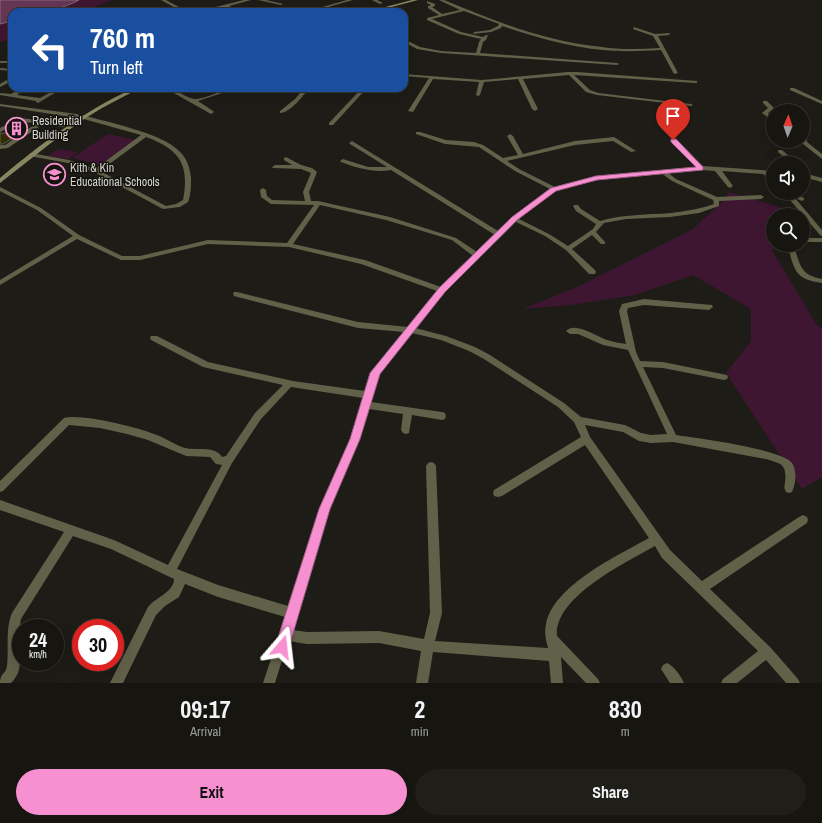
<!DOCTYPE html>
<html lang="en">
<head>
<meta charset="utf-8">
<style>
  :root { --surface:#161510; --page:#1f1e19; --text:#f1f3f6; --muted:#9e9f9f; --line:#353430; --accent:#f690d0 }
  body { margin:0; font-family:"Archivo Narrow",sans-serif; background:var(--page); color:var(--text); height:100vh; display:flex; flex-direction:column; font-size:15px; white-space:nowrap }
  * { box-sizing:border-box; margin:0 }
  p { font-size:13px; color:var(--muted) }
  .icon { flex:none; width:22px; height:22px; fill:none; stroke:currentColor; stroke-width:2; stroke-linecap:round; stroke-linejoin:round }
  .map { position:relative; height:683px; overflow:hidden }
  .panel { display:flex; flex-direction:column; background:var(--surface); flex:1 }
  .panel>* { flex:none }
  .top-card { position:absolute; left:8px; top:8px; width:400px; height:84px; border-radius:12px; box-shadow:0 4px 16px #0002,0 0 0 1px var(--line); background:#1a4fa0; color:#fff; overflow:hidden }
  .needle { width:26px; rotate:2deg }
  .fabs { position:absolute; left:766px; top:104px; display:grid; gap:8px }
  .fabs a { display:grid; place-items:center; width:44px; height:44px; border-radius:50%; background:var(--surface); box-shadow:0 4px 16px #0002,0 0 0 1px var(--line); font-size:20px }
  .speed { position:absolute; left:12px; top:619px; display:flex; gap:8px; font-size:20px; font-weight:700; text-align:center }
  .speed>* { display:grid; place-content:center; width:52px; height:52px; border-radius:50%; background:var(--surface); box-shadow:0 4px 16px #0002,0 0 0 1px var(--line); line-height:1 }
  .speed small { font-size:10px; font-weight:400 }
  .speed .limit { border:6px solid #d22; background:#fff; color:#111 }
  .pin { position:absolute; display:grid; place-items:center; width:34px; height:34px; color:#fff; margin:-41px -17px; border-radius:50% 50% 50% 0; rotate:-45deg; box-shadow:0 0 4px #0007 }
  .pin .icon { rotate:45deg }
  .me { position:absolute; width:44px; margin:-22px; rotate:17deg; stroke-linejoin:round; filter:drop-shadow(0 0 3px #0008) }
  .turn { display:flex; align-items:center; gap:14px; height:84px; padding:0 16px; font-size:18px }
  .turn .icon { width:52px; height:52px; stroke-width:2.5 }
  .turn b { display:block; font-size:28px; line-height:34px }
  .eta { display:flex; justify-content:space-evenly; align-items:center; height:68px; text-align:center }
  .eta b { font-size:24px; font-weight:800; line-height:28px }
  .cta { display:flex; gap:8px; margin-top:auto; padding:8px 16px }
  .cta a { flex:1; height:46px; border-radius:24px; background:var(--accent); color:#111; font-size:16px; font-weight:800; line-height:46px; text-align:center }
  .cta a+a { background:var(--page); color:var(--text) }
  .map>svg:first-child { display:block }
</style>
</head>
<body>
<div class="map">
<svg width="822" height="683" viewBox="0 0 822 683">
  <rect width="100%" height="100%" fill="#1d1c16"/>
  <path fill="#3f1631" d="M79 0H112L83 12H45L66 7Z
    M12 21V39L0 42V24Z
    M108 134 136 140 101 165 72 158Z
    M58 149 78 152 69 159 48 156Z
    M729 192 780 207 791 215H773V245H777L772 250 816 324 822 329V477L802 489 726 373 751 341V309L693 275 635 295 570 305 523 309 577 287 693 229 721 203Z"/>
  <path fill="#663755" stroke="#87667a" d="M0 0H79C57 12 37 12 12 12V21L0 24Z"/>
  <path fill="#312d00" stroke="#5a5a52" d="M0 133H1L19 134 3 144H0Z"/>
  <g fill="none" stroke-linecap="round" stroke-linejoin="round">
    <path fill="#616048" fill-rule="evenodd" d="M161 0H166L188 12H183Z
      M244 0H251L229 6 244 12C237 12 231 7 225 7 217 6 205 12 195 12Z
      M258 0H266L283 4 281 5Z
      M347 0H353L321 9 319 8Z
      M372 0H377L383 3 380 4Z
      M439 0H444C495 21 546 42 602 47 621 50 641 49 660 48L653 36 633 29 634 27 655 34 670 33 669 35 658 36 678 73 674 74 661 50C642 51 623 52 603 50 569 47 535 37 502 26L501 28 491 32 473 34 474 32 490 30 498 26 499 24 464 11 432 19 461 32 483 37 486 35H488L486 40 483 42 480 53 617 63 619 64 617 65 441 53 417 49 404 42V39L420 47 441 51 476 53 479 42 481 39 459 34 427 20V18L439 15 428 8V6L431 5 427 3V1L435 4V6L432 7 442 14 460 10Z
      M120 8 126 12H122L118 9Z
      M0 61H12V63H0Z
      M0 68 12 69V71L0 70Z
      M568 72H577L697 81V83H695L574 75 590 90 598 93 691 104 693 105 691 106 597 95 586 92 569 75 523 79 538 109 535 111 532 109 518 79 484 82 480 95 478 96 476 95 479 82 433 79 413 112 408 111 429 78 404 76V74L482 80Z
      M10 78H12V81L0 87V84Z
      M22 88H27L17 95 40 98 58 88H63L38 103 36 102V101L0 95V93L11 94Z
      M165 88C176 88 184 97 194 99 206 100 223 88 237 88L198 101 213 111 214 112 211 114Z
      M304 88H309C304 95 290 113 280 113V111L295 99Z
      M362 88H367L333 125H329V123Z
      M790 88H794L822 101V104L790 90Z
      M763 101H767L774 108 768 113 773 117V121L762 113 768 108 763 103Z
      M0 104 77 114 80 116 77 118 0 106Z
      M82 115C107 122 162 133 179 151 187 158 190 168 191 178 191 186 191 195 188 202L180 207 163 209 94 172 68 163 29 156 28 155 31 153 69 160 95 169 141 135 80 118V116ZM146 137C179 149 190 164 183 200L176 204 166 206 100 171Z
      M20 118 64 123 67 125 64 127 43 124 8 148 0 149V145H5L37 123 21 122 0 132V128Z
      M416 132H420L446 140 474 142 483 145 503 158 518 155 507 136 510 134 513 136 523 154 575 141 614 137 636 151 631 152 613 141 575 145 507 161 519 169 555 187 596 176 696 167 671 142V140L673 139 703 166 773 171V175H770L773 177V182L763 174 722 171 733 186 730 188 728 187 715 171 701 170 667 172 676 179 717 197 761 195 764 197 761 199 719 201V206L699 213 670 217 626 219 604 223 596 232 605 242V244H601L592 235 572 249 595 270 596 272 595 274H589L566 250 545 236 516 222 445 292 415 328 446 336 475 347 490 355 564 403 581 417 625 425 641 433 651 435 667 434 628 350 603 345 578 334H570L566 331C575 321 597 337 607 340 613 342 620 343 626 344L619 311 622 304 644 299 712 305 713 307 709 310 644 305 628 308 627 311 636 352 640 361 663 362 727 375 728 377 727 379 724 380 663 368 643 367 676 435C697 438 781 449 792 463 797 470 796 484 792 492L789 493 786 492C784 488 784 487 785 483 787 464 782 464 766 459L673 442 651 443 639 441 623 432 585 425 590 437 670 550 702 581 799 517 803 515 807 517 808 520 807 523 710 589 771 648 798 679 800 683H786L766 660 737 683H721L723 679 758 651 662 558 655 546C625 563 554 597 557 636L598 679 600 683H586L561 657 563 683H551L549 661 433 652 428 683H416L421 651 379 643 307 644 288 641 275 683H263L285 617 218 597 185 584 179 597 165 606 156 615 123 683H110L148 607C156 597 174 592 174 579L111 549 73 536 21 619C18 635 23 659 18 673 16 677 14 680 11 683H0C0 673 6 674 7 666 9 649 5 630 12 613L64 532 0 510V500L114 540 168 565 222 465 216 464 210 457 186 456 148 440 127 434 100 428 69 425 3 491 0 492V481L64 418C80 413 137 427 154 434 164 437 172 443 182 447 194 452 214 444 222 457L226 456 255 413 283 385 203 367 151 340 150 338 151 336H157L208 362 293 381 365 391 372 371 404 332 358 328 234 296 233 294 234 292H237L358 322 408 327 437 291 361 264 289 247 208 244 140 260H121L77 239 0 285V280L73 236 37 210 0 191V187L41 208 79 235 122 256H140L208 240 287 243 314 205 271 204 261 197 260 190 263 188 266 190 267 196 272 200 305 201 303 192 311 173 301 169 273 168 272 167 275 165H292L284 160V158L286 157 301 165 312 168 317 172 309 192 311 201H318L390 217 456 238 477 252 495 235 391 170C374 173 357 168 341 162L340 161 343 159 368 167H387L350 144 349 143 352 141 498 231 513 218 550 189 515 171 479 147 445 144 416 134ZM661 173 672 181 713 200 714 204C700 209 686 211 671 213 647 215 623 214 600 221L581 209 578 205H574L573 206 576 211 596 224 593 229 568 246 549 234 519 219 556 190 596 180ZM320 205 386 220 452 240 473 256 441 287 365 260 293 244ZM412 333 441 340 469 351 484 359 558 407 574 422 581 437 494 490 493 493 494 496 498 497 502 496 585 445 649 538C617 556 554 585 546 624 544 632 546 641 548 648L435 641 442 613 436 466 434 463 431 462 428 463 426 466 430 613 424 639 379 631 307 632 292 630 330 509 360 439 369 409 403 414 401 430 403 433 406 434 409 433 412 415 442 420 445 419 446 416 445 413 442 412 371 402 379 374ZM291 387 363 398 350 439 320 509 288 606 218 585 177 569 232 463 261 419Z
      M803 135 806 137 807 142 822 154V159L803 144 802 141H803Z
      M778 150H782L797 163H791L778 152Z
      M803 173 822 178V182L803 177Z
      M784 193H793L804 198V200L802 201 795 198 822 230V236L820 235Z
      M803 238H822V242H803Z
      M787 245H793C801 264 799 275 822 279V283C793 279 795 269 787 245Z
      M667 663C674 666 681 676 684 683H670L661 669 663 665Z"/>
    <path fill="#898761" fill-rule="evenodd" d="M412 0H418L373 12H366Z
      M134 88H140L102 108 84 119 51 143 0 183V178C42 143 84 111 134 88Z"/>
  </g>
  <path fill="#f690d0" stroke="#a05e87" d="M671 139H676L703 167V170L597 180 556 191 517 220 445 292 380 374 360 439 330 509 289 647 287 652 282 654 277 652 275 647 319 509 350 439 370 373 439 288 512 217 551 188 596 176 696 167 671 142Z"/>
  <defs>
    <symbol id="building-ring" viewBox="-11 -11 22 22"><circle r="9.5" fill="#14130d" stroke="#f690d0" stroke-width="1.5"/><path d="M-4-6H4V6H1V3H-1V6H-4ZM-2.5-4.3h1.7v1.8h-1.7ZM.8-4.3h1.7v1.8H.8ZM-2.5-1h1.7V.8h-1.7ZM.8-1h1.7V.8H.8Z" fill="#f690d0"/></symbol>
    <symbol id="school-ring" viewBox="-11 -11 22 22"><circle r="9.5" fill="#14130d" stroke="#f690d0" stroke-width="1.5"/><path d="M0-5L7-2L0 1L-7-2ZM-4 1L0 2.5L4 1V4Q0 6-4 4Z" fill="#f690d0"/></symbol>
  </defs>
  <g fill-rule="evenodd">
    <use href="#building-ring" x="4" y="116" width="25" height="25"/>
    <use href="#school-ring" x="42" y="162" width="25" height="25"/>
  </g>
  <g text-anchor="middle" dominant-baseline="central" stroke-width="3" stroke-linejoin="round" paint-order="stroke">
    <g font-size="12" fill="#d4d4cf" stroke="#14130d" text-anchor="start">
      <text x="32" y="121">Residential<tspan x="32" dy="14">Building</tspan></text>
      <text x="70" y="168">Kith &amp; Kin<tspan x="70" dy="14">Educational Schools</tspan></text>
    </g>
  </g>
</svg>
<div class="fabs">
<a><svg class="needle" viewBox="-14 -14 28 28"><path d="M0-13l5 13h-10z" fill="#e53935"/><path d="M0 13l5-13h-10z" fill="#9e9f9f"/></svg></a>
<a><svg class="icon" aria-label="sound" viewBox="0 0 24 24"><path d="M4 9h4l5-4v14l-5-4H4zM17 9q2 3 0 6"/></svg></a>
<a><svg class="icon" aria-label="search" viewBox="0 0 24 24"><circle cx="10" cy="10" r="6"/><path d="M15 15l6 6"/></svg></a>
</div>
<div class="speed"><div>24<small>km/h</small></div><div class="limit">30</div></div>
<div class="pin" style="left:673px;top:140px;background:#d93025"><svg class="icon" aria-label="arrive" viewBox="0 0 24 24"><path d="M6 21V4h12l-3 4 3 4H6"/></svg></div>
<svg class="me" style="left:282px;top:647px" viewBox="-20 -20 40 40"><path d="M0-17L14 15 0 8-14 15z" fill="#f690d0" stroke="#fff" stroke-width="4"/></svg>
<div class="top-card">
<div class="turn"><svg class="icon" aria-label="left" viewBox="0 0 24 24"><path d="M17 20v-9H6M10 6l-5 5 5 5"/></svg><div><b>760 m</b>Turn left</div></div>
</div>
</div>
<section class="panel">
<div class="eta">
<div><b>09:17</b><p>Arrival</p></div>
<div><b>2</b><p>min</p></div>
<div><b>830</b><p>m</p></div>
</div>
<div class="cta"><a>Exit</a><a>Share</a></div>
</section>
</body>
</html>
